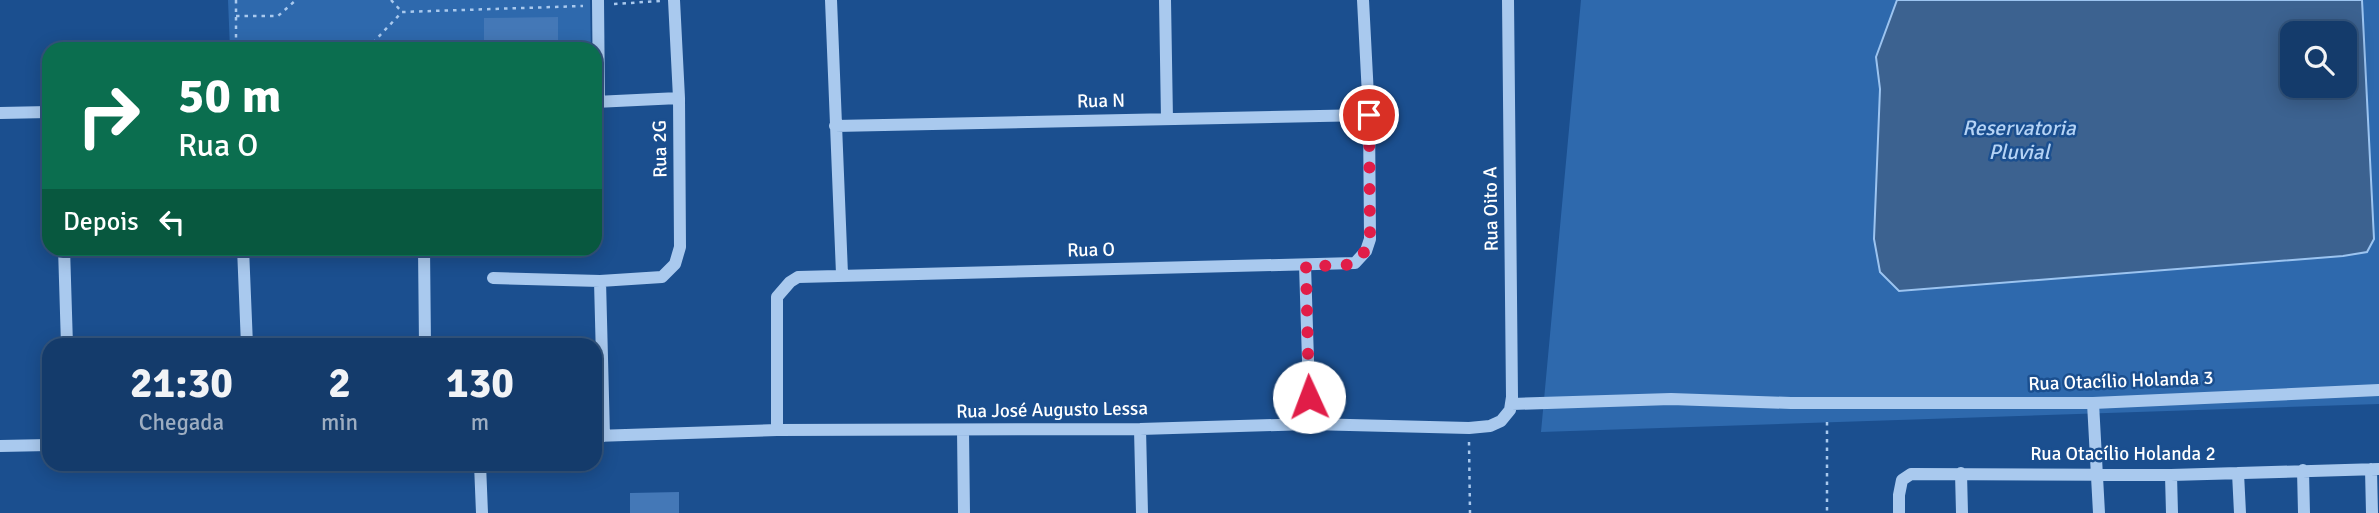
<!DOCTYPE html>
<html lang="pt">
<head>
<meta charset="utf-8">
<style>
  :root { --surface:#143b6b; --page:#1d4271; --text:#f1f3f6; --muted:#9dadc1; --line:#33557e }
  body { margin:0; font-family:Signika,sans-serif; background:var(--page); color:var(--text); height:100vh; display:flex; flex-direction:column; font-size:26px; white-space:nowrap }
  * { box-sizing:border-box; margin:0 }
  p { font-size:23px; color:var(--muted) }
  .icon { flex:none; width:38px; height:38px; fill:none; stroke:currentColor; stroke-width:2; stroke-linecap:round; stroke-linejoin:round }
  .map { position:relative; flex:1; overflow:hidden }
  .sheet { position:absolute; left:42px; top:338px; width:560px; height:133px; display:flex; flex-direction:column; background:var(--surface); border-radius:21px; box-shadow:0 4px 18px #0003,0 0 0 2px var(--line) }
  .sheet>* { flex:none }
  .top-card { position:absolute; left:42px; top:42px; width:560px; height:214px; border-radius:21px; box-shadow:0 4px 18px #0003,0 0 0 2px var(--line); background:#0b6e4f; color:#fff; overflow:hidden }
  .tools { position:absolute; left:2280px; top:21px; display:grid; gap:14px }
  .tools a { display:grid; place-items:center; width:77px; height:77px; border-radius:14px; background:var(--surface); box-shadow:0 4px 18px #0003,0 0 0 2px var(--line); font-size:35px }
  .pin { position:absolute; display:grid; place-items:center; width:60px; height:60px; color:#fff; margin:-30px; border:4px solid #fff; border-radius:50%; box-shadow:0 2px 7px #0007 }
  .me { position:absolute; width:77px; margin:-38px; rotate:358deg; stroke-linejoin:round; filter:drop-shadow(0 0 5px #0008) }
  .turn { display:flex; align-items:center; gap:24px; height:147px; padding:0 21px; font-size:32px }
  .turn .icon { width:91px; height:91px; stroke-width:2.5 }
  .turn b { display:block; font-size:49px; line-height:60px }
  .then { display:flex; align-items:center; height:66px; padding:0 21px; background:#0003; gap:14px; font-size:26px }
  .eta { display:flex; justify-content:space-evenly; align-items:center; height:119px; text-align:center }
  .eta b { font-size:42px; font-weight:800; line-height:49px }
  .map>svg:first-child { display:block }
</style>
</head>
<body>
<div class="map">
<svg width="2379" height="513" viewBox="0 0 2379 513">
  <rect width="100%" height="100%" fill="#1b4f8f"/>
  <path fill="#2e69ad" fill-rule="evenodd" d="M228 0H590L591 49H230Z
    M1581 0H2379V404L1541 432ZM2292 33H2345V86H2292Z"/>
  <path fill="#3c6290" stroke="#9cc4f0" stroke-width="2" fill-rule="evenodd" d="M1897 0H2362L2374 239 2367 252 2343 256 1899 291 1880 272 1874 239 1880 89 1876 57ZM2292 33H2345V86H2292Z"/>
  <path fill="#4478b7" d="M558 17V49H484V18Z
    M679 492V513H630V493Z"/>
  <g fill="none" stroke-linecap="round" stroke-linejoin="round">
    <path stroke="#a9c9ee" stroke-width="2.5" stroke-dasharray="3.5 5" stroke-linecap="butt" d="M236 0V49
      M391 0 402 12
      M614 4 660 1
      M236 16H278L296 0
      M367 49 402 12 583 6
      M1827 422V513
      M1469 442 1470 513"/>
    <path stroke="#a9c9ee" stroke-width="12" d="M598 0 599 102
      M831 0 842 274
      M1165 0 1167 119
      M595 102 679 98
      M0 113 49 112
      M835 126 1369 115
      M64 248 67 345
      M243 248 247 345
      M424 248 425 345
      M1305 265 1310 424
      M493 278 600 281 662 277 675 264 680 247 679 98 674 0
      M600 281 604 436
      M2093 403 2099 513
      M1512 404 1671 399 1791 403H2093L2379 390
      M1140 429 1142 513
      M777 430V297L790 282 798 277 1355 263 1366 251 1370 239 1369 115 1363 0
      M963 430 964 513
      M595 436 777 430 1140 429 1310 424 1469 428 1490 426 1501 421 1510 410 1512 397 1508 0
      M0 446 49 445
      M480 464 482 513
      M2371 469 2372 513
      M2303 470 2304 513
      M1961 473 1962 513
      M2238 473 2240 513
      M2171 475 2172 513
      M1899 513V495L1902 480 1911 474 2171 475 2379 469"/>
  </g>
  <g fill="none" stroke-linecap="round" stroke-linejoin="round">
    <path stroke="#e11d48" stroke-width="12" stroke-dasharray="0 21.6" d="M1309 397 1306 265C1336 265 1359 274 1370 239L1369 115"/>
  </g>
  <g text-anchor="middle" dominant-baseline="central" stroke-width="5" stroke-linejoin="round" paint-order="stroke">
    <g font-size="19" fill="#fff" stroke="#1b4f8f">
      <text transform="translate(1101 101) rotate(-1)">Rua N</text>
      <text transform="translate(660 149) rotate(-91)">Rua 2G</text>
      <text transform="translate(1491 209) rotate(-91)">Rua Oito A</text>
      <text transform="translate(1091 250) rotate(-1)">Rua O</text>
      <text transform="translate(2121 381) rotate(-2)">Rua Otacílio Holanda 3</text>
      <text transform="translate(1052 410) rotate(-1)">Rua José Augusto Lessa</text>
      <text x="2123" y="454">Rua Otacílio Holanda 2</text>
    </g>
    <g font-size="21" font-style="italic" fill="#b5d3f5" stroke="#1b4f8f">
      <text x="2019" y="128">Reservatoria<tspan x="2019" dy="24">Pluvial</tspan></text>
    </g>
  </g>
</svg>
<div class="tools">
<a><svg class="icon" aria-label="search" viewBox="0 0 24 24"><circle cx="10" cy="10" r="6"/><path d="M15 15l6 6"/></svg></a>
</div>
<div class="pin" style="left:1369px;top:115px;background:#d93025"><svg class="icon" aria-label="arrive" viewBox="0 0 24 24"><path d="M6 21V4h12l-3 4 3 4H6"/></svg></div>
<svg class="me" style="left:1309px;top:397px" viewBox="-20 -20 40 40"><circle r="19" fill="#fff"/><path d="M0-13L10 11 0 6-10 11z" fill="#e11d48"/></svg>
<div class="top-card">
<div class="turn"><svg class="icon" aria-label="right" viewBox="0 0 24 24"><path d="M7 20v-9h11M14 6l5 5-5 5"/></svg><div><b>50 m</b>Rua O</div></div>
<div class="then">Depois<svg class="icon" aria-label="left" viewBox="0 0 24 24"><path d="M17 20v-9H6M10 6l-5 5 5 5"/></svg></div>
</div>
<section class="sheet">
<div class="eta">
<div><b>21:30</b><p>Chegada</p></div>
<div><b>2</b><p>min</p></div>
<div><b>130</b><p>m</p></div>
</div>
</section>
</div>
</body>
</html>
